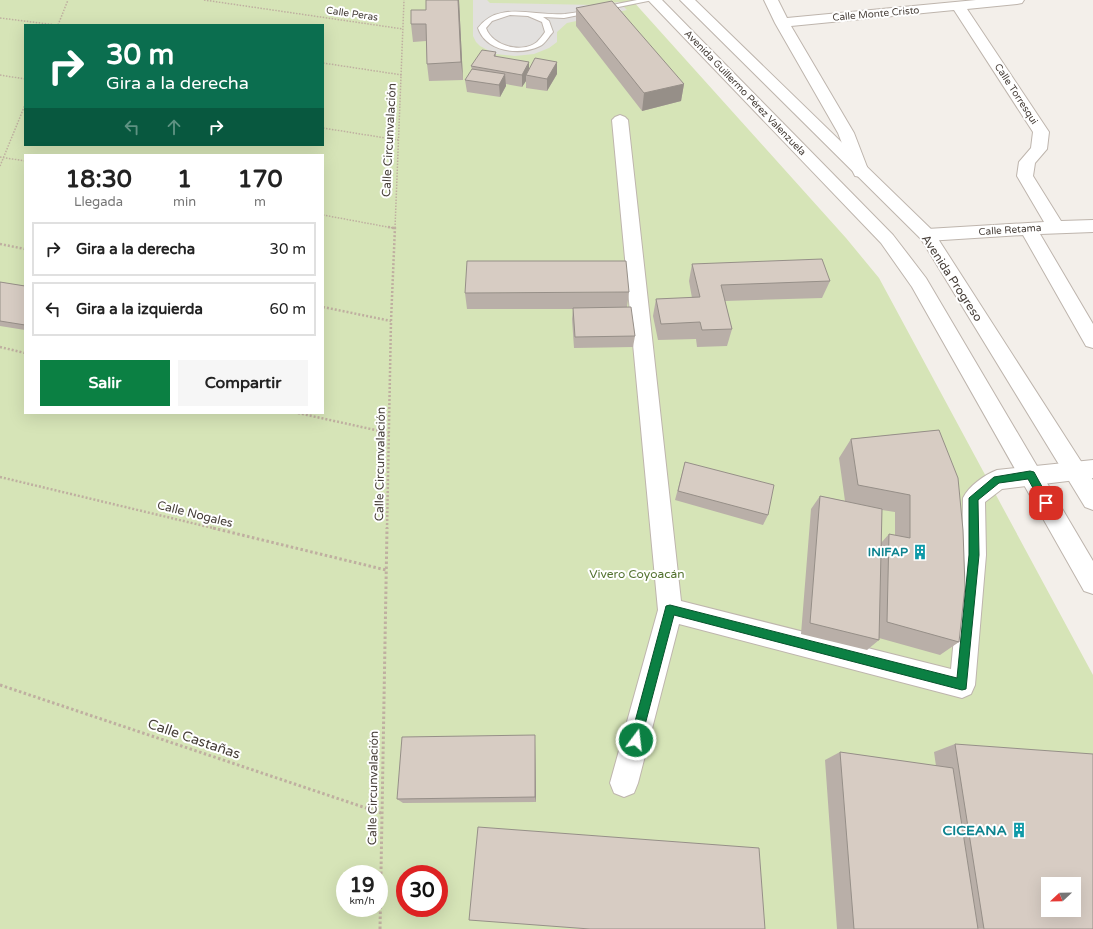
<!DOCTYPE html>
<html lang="es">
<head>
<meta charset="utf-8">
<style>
  :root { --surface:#fff; --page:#f6f6f6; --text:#222; --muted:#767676; --line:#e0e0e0; --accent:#0b8043 }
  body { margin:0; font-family:"Varela Round",sans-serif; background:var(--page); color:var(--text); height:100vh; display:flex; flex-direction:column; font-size:15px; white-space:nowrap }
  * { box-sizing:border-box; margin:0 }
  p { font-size:13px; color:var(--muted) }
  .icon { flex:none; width:22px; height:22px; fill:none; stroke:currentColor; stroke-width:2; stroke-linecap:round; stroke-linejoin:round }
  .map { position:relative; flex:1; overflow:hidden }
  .side { position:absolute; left:24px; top:154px; width:300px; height:260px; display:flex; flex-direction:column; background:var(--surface); border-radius:0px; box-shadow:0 4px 16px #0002 }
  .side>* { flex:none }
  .hud { position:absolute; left:24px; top:24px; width:300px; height:122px; border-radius:0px; box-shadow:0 4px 16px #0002; background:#0b6e4f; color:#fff; overflow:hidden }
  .needle { width:26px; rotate:248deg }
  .controls { position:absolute; left:1041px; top:877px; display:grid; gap:8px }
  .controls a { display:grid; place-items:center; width:40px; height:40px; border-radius:0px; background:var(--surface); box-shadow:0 4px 16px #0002; font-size:20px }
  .speed { position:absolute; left:336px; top:865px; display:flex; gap:8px; font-size:20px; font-weight:700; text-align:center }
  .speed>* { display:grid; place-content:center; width:52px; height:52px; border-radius:50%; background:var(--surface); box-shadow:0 4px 16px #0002; line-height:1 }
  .speed small { font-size:10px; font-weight:400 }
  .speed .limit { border:6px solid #d22; background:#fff; color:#111 }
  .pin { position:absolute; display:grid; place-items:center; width:34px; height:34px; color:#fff; margin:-17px; border-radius:8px; box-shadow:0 2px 6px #0006 }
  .me { position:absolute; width:44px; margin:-22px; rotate:15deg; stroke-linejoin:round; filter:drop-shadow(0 0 3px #0008) }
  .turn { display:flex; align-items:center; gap:14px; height:84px; padding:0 16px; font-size:18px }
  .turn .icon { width:52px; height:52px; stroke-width:2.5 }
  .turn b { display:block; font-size:28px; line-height:34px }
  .lanes { display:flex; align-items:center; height:38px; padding:0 16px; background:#0003; justify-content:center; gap:20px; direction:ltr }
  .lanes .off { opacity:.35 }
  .eta { display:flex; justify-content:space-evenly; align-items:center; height:68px; text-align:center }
  .eta b { font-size:24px; font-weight:800; line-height:28px }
  .primary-button { display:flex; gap:8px; margin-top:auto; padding:8px 16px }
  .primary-button a { flex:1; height:46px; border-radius:0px; background:var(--accent); color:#fff; font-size:16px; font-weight:800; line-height:46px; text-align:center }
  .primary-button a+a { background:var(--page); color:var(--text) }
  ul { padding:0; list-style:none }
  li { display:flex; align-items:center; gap:12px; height:54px; margin:0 8px 6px; padding:0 8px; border:2px solid var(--line); border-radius:0px }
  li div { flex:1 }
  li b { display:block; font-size:15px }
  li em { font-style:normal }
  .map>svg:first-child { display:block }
</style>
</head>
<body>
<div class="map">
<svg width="1093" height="929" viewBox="0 0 1093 929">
  <rect width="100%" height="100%" fill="#f3efea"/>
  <path fill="#d6e4b7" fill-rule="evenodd" d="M0 0H632L846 238 879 278 1093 675V929H0ZM25 25H323V145H25ZM25 155H323V413H25ZM345 874H379V908H345ZM405 874H439V908H405ZM1048 884H1074V910H1048Z"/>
  <path fill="#e2e0de" d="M473 0H487L490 3 597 5 619 2 627 10 567 23 557 32V42L549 48 534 54 515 56 495 54 480 46 476 42 473 36Z"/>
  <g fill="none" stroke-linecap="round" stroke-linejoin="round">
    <defs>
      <path id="service" d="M637 0H653L564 18 543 17 549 21 553 32C549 36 545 44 540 46 520 56 486 52 478 28 499 0 535 17 565 14 589 11 614 4 637 0ZM510 15 528 16 542 22 545 32C543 35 540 39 537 42 522 54 492 46 486 28L492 21Z"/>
      <path id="minor" d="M764 0H778L787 18 976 0H1024L1022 3 1017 4 967 9 1049 132 1047 149 1035 163 1033 176 1061 221 1093 220V232L1040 234 1093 324V348L1086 346 1023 235 927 241 921 239 918 235 921 231 927 229 1044 222 1017 176 1019 162 1031 148 1033 132 954 10 791 26 854 133 869 172 867 176 861 177 855 176 853 172 838 133 775 23Z
        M620 115 625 117 628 120 681 601 951 669 962 555 963 498C969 486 984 475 997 470L1093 460V478L1002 489 985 502 986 555 975 685 971 694 962 698 679 624 638 783 634 793 624 797 614 793 610 783 658 610 612 120 615 117Z"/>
      <path id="tertiary" d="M648 0H662L893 235 926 278 1093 561V594L1084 591 912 287 881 243Z
        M680 0H695L933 231 1093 480V510L1085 507 921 239Z"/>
    </defs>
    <use href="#service" stroke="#beb5ad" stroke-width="2"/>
    <use href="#minor" stroke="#beb5ad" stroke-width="2"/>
    <use href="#tertiary" stroke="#beb5ad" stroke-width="2"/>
    <path stroke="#bfafa0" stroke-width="1.5" stroke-dasharray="1.5 1.5" stroke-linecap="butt" d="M204 0 403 29
      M0 18 56 25
      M58 25 68 0
      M323 63 402 75
      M0 75 25 79
      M323 128 398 140
      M0 157 25 161
      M0 166 25 105
      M323 215 393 228
      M395 228 404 0"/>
    <path stroke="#bfafa0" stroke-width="2.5" stroke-dasharray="2 2" stroke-linecap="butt" d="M388 227 394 228
      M0 244 25 249
      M323 307 391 321
      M0 347 25 353
      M298 413 389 433
      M0 477 217 529
      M387 529 391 321 395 227"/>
    <path stroke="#bfafa0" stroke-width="3" stroke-dasharray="2.5 2.5" stroke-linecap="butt" d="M213 528 386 570
      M0 685 381 813
      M380 929 387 528"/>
    <use href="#service" fill="#fff" fill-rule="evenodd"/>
    <use href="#minor" fill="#fff" fill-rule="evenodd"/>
    <use href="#tertiary" fill="#fff" fill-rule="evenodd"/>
  </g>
  <path fill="#b9afa8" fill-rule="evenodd" d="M459 0 463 80 429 81 427 64 426 41 413 42 411 24 426 10Z
    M576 8 684 84 681 101 642 111 576 26Z
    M496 52V57L529 69 557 62V74L547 91 526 88V81L522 87 506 84V86L500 97 467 92 465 80 472 70 471 66Z
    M692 264 830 281 822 298 725 301 732 329 727 346 697 347 696 339 658 340 653 316 656 299 692 298 689 281Z
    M0 282 25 286V330L0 326Z
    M629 292 627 307 635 336 633 347 574 348 572 319 573 309H467L465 293Z
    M939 430 959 642 940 655 879 638V640L867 650 801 634 811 509 820 496 845 501 839 458 851 439ZM882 510 895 512V535L889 534 881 543Z
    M685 462 768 515 763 525 675 500Z
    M535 742 536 802 403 803 397 799Z
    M955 744 1093 929H837L825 760 840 752 936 766 934 752Z"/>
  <path fill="#968f88" d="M458 0H459L463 80 461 62Z
    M529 62V74L526 75V81L522 87V75Z
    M557 62V74L547 91V79Z
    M505 74 506 86 500 97 499 85Z
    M684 84 681 101 642 111 644 93Z
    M535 735V742L536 802 535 797Z"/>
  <path fill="#d7ccc3" stroke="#968f88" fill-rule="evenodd" d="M426 0H458L461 62 427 64 426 24H411V10H426Z
    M612 1 684 84 644 93 576 8Z
    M482 50 496 52 494 56 529 62 522 75 471 66Z
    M535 58 557 62 547 79 526 75Z
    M472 69 505 74 499 85 465 80Z
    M822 259 830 281 721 285 732 329 702 330 700 322 661 324 656 299 700 297 692 264Z
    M467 261H626L629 292 465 293Z
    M0 282 25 286V325L0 321Z
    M631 307 635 336 575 337 573 308Z
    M939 430 958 478 963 530 965 587 959 642 887 622 889 534 910 538V495L858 485 851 439Z
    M685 462 774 485 768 515 678 491Z
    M820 496 882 509 879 640 810 623Z
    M535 735V797L397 799 402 737Z
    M955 744 1093 754V929H984ZM1048 884H1074V910H1048Z
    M840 752 953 768 978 929H854Z
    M478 827 759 848 765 929H590L469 920Z"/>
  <path fill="#0b8043" stroke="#07532c" d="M1030 471 1034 472 1051 503 1049 506H1043L1028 479 999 483 978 500 979 555 966 689 962 690 674 615 641 740 640 744 636 745 632 744 630 740 665 610 666 606 670 605 957 678 969 555V498L994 477Z"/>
  <defs>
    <symbol id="building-bare" viewBox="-9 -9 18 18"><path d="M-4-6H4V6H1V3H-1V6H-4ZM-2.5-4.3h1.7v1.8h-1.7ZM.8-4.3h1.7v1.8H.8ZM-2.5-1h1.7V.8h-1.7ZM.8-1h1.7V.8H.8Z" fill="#0f9aa8" stroke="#fff" stroke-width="2.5" paint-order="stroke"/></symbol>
  </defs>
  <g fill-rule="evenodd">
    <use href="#building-bare" x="909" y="541" width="22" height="22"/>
    <use href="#building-bare" x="1008" y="819" width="22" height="22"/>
  </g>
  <g text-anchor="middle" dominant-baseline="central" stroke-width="4" stroke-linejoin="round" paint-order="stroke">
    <g font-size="10" fill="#473f39" stroke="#fff">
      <text transform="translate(352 14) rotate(8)">Calle Peras</text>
      <text transform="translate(876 14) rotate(-5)">Calle Monte Cristo</text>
      <text transform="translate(745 93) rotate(46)">Avenida Guillermo Pérez Valenzuela</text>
      <text transform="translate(1016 94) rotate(57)">Calle Torresqui</text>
      <text transform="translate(1010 230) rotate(-4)">Calle Retama</text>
    </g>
    <g font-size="12" fill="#473f39" stroke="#fff">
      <text transform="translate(389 140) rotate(-87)">Calle Circunvalación</text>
      <text transform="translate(952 278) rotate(57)">Avenida Progreso</text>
      <text transform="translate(380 464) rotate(-89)">Calle Circunvalación</text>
      <text transform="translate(195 514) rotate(14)">Calle Nogales</text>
      <text transform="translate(373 788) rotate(-89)">Calle Circunvalación</text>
    </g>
    <g font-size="12" font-weight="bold" fill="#0d838f" stroke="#fff" text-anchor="end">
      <text x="908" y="552">INIFAP</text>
    </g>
    <g font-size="12" fill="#547331" stroke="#fff">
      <text x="637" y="574">Vivero Coyoacán</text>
    </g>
    <g font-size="14" fill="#473f39" stroke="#fff">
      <text transform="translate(194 739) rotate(19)">Calle Castañas</text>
    </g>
    <g font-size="14" font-weight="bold" fill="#0d838f" stroke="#fff" text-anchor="end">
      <text x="1007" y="830">CICEANA</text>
    </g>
  </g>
</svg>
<div class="controls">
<a><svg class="needle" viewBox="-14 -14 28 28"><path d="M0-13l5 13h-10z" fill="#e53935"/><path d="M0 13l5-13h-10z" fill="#767676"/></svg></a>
</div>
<div class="speed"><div>19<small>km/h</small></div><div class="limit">30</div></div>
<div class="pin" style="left:1046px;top:503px;background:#d93025"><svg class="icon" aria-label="arrive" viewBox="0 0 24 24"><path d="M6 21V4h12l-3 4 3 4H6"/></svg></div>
<svg class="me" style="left:636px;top:740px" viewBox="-20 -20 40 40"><circle r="17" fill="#0b8043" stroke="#fff" stroke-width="3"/><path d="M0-11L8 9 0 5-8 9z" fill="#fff"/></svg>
<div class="hud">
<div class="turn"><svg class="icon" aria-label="right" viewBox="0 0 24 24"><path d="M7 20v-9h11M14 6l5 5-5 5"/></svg><div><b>30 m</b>Gira a la derecha</div></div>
<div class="lanes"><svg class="icon off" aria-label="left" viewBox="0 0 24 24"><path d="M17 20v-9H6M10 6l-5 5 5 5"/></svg><svg class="icon off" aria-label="ahead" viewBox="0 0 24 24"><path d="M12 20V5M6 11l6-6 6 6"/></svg><svg class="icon" aria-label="right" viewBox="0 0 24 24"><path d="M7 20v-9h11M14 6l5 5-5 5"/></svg></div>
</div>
<section class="side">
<div class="eta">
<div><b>18:30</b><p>Llegada</p></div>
<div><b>1</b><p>min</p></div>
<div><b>170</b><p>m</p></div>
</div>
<ul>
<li><svg class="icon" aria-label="right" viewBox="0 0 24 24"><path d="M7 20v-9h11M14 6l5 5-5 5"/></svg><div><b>Gira a la derecha</b></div><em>30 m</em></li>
<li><svg class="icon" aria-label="left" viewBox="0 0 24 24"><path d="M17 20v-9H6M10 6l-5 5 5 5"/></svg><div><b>Gira a la izquierda</b></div><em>60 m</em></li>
</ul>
<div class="primary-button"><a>Salir</a><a>Compartir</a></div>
</section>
</div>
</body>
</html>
